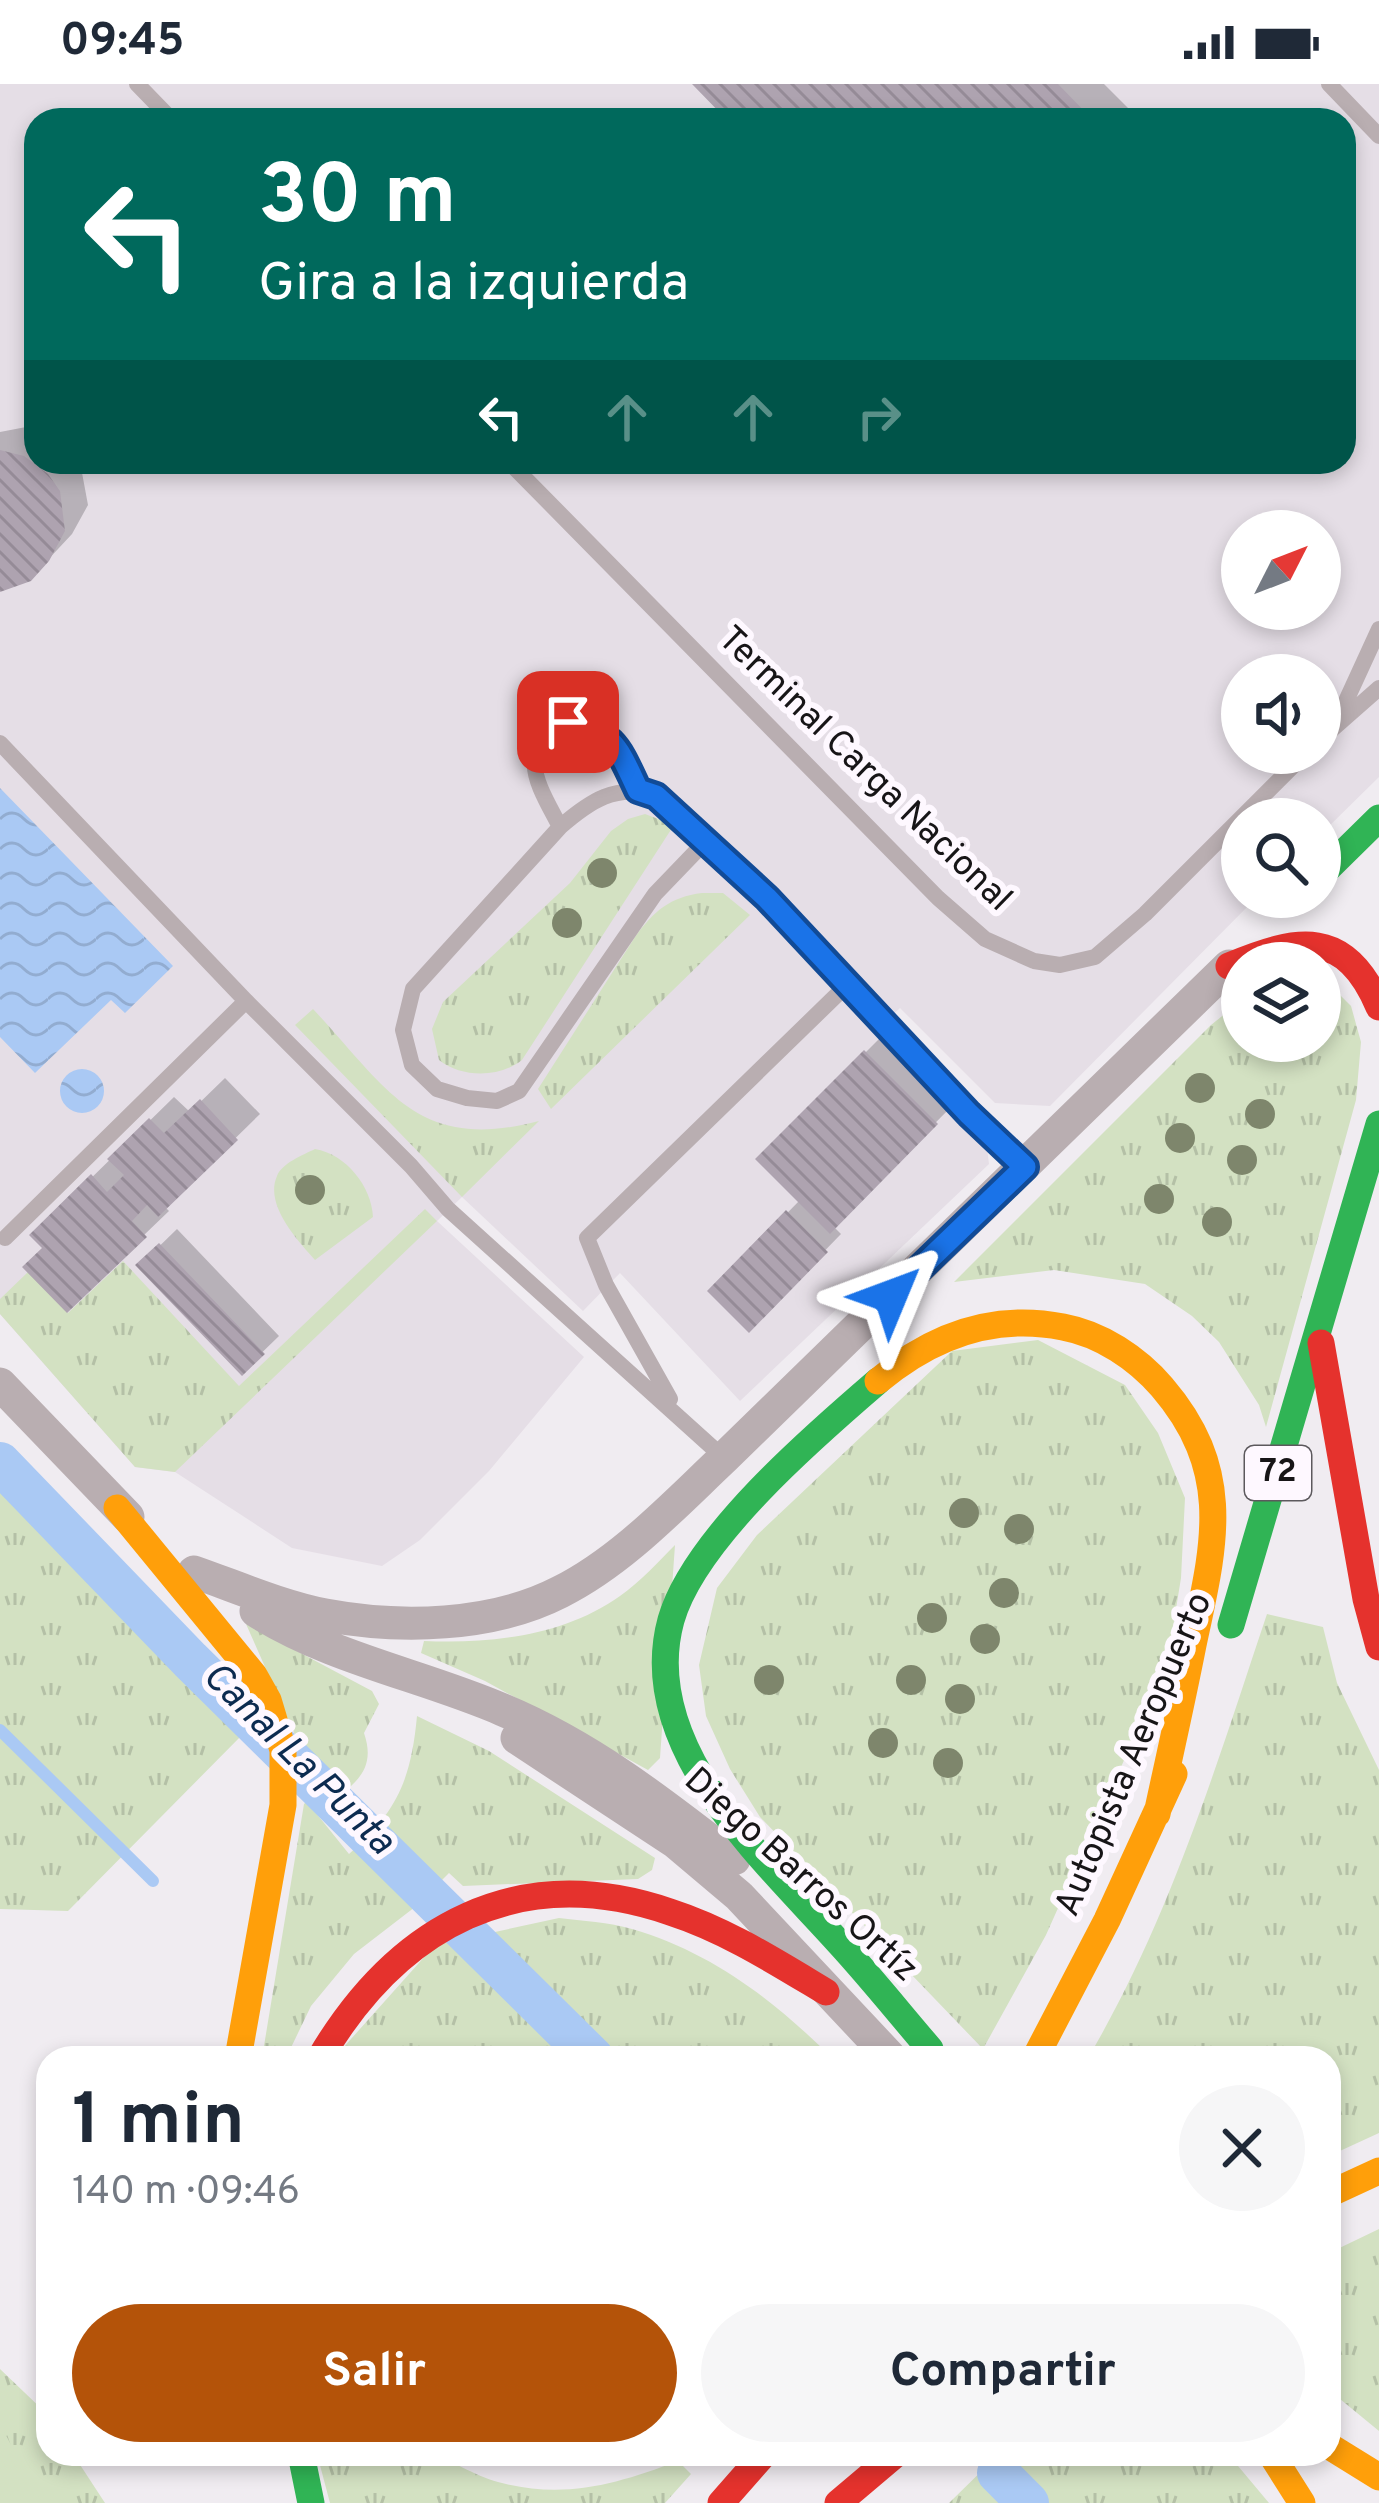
<!DOCTYPE html>
<html lang="es">
<head>
<meta charset="utf-8">
<style>
  :root { --surface:#fff; --page:#f6f6f7; --text:#1f2937; --muted:#747a83; --accent:#b45309 }
  body { margin:0; font-family:Overpass,sans-serif; background:var(--page); color:var(--text); height:100vh; display:flex; flex-direction:column; font-size:45px; white-space:nowrap }
  * { box-sizing:border-box; margin:0 }
  p { font-size:39px; color:var(--muted) }
  .icon { flex:none; width:66px; height:66px; fill:none; stroke:currentColor; stroke-width:2; stroke-linecap:round; stroke-linejoin:round }
  .map { position:relative; flex:1; overflow:hidden }
  .details { position:absolute; left:36px; top:1962px; width:1305px; height:420px; display:flex; flex-direction:column; background:var(--surface); border-radius:36px; box-shadow:0 6px 18px #0003 }
  .details>* { flex:none }
  .guide { position:absolute; left:24px; top:24px; width:1332px; height:366px; border-radius:36px; box-shadow:0 6px 18px #0003; background:#00695c; color:#fff; overflow:hidden }
  .needle { width:78px; rotate:48deg }
  .tools { position:absolute; left:1221px; top:426px; display:grid; gap:24px }
  .tools a { display:grid; place-items:center; width:120px; height:120px; border-radius:50%; background:var(--surface); box-shadow:0 6px 18px #0003; font-size:60px }
  .pin { position:absolute; display:grid; place-items:center; width:102px; height:102px; color:#fff; margin:-51px; border-radius:24px; box-shadow:0 6px 18px #0006 }
  .me { position:absolute; width:132px; margin:-66px; rotate:46deg; stroke-linejoin:round; filter:drop-shadow(0 0 9px #0008) }
  .turn { display:flex; align-items:center; gap:42px; height:252px; padding:0 36px; font-size:54px }
  .turn .icon { width:156px; height:156px; stroke-width:2.5 }
  .turn b { display:block; font-size:84px; line-height:102px }
  .lanes { display:flex; align-items:center; height:114px; padding:0 36px; background:#0003; justify-content:center; gap:60px; direction:ltr }
  .lanes .off { opacity:.35 }
  .round { display:grid; place-items:center; flex:none; width:126px; height:126px; border-radius:63px; background:var(--page) }
  .overview { display:flex; align-items:center; justify-content:space-between; height:204px; padding:0 36px }
  h1 { font-size:72px; font-weight:700; line-height:90px }
  .cta { display:flex; gap:24px; margin-top:auto; padding:24px 36px }
  .cta a { flex:1; height:138px; border-radius:72px; background:var(--accent); color:#fff; font-size:48px; font-weight:700; line-height:138px; text-align:center }
  .cta a+a { background:var(--page); color:var(--text) }
  .status { display:flex; justify-content:space-between; align-items:center; height:84px; padding:0 60px; background:var(--surface); direction:ltr }
  .status svg { height:33px; fill:currentColor }
  .map>svg:first-child { display:block }
</style>
</head>
<body>
<div class="status"><b>09:45</b><svg viewBox="0 0 49 12"><path d="M0 12V9h3v3zM5 12V6h3v6zM10 12V3h3v9zM15 12V0h3v12zM26 1h20v11H26zM47 4h2v5h-2z"/></svg></div>
<div class="map">
<svg width="1379" height="2419" viewBox="0 0 1379 2419">
  <defs>
    <pattern id="grass-tufts" width="24" height="20" patternUnits="userSpaceOnUse" patternTransform="scale(3)"><rect width="24" height="20" fill="#d3e1c2"/><path d="M3 7l-1-3M5 7V3M7 7l1-3M15 17l-1-3M17 17v-4M19 17l1-3" fill="none" stroke="#b4c0a6"/></pattern>
    <pattern id="water-waves" width="16" height="10" patternUnits="userSpaceOnUse" patternTransform="scale(3)"><rect width="16" height="10" fill="#aac9f4"/><path d="M0 5q4-4 8 0t8 0" fill="none" stroke="#92acd0"/></pattern>
    <pattern id="building-back-hatch" width="6" height="6" patternUnits="userSpaceOnUse" patternTransform="scale(3)"><rect width="6" height="6" fill="#aea3b0"/><path d="M-1 5l2 2M0 0l6 6M5-1l2 2" fill="none" stroke="#958b97"/></pattern>
  </defs>
  <rect width="100%" height="100%" fill="#f0ecf1"/>
  <path fill="#e5dee6" fill-rule="evenodd" d="M0 0H1379V693L1320 751V735H1242V813H1257L1050 1022 995 1019 900 924 873 949 987 1064 989 1080 740 1317 620 1189 583 1227 462 1113 437 1137 584 1273 489 1387 420 1456 382 1482 292 1464 175 1388 135 1383 0 1230ZM36 36H1344V378H36ZM1242 447H1320V525H1242ZM1242 591H1320V669H1242Z"/>
  <path fill="url(#grass-tufts)" d="M645 730 674 741 522 976C499 994 462 994 439 976L432 945 443 918 570 799 611 747 628 735Z
    M702 809H723L750 831 551 1025 538 1005 635 853C654 827 670 813 702 809Z
    M1320 899 1332 903 1351 922 1361 958 1356 1016 1266 1343 1259 1321 1219 1258 1192 1232 1145 1200 1054 1186 954 1198 1211 941 1242 916V957H1320Z
    M313 925C388 1005 417 1069 539 1037L462 1113 295 941Z
    M315 1065C346 1070 372 1103 373 1133L315 1176C298 1157 264 1121 277 1092 282 1079 303 1071 315 1065Z
    M425 1125 437 1137 175 1388 135 1383 0 1230V1215L28 1188 68 1229 123 1177 239 1302Z
    M1038 1256 1125 1301 1158 1349 1185 1414 1181 1494 1167 1580 1046 1851 983 1965 760 1733 730 1685 706 1632 699 1581 717 1504 757 1451 952 1267Z
    M0 1402 245 1648 68 1827 0 1825Z
    M675 1461 660 1674 648 1686 485 1597 421 1569 424 1557C490 1560 564 1552 620 1512 640 1498 658 1478 675 1461Z
    M1267 1530 1323 1543 1337 1599 1379 1686V2049L1329 2072V1974H1088C1170 1835 1216 1682 1267 1530Z
    M246 1540 372 1607 379 1620 364 1649C379 1692 346 1705 316 1729L349 1770C397 1728 411 1696 417 1632L489 1667 655 1774 652 1786 638 1795 463 1802 449 1789 415 1823 354 1870 311 1922 286 1974H262L304 1720 327 1698 300 1662Z
    M559 1834C582 1837 609 1838 632 1845 711 1868 774 1916 832 1974H334L435 1861Z
    M1379 2145V2347L1329 2306V2169Z
    M0 2285 48 2331V2370H73L105 2419H0Z
    M317 2370C347 2370 403 2364 429 2370 448 2374 475 2392 498 2398 564 2416 617 2400 678 2377L691 2390 665 2419H330Z
    M999 2370H1228L1269 2419H949Z"/>
  <path fill="#d3e1c2" d="M0 2340 42 2419H0Z"/>
  <path fill="url(#water-waves)" d="M0 704 173 882 125 929 111 916 35 989 0 953Z
    M60 1007a22 22 0 1 1 44 0a22 22 0 1 1-44 0Z"/>
  <path fill="#0003" d="M696 0H1104L1140 36H732Z
    M26 343 36 346V378H80L88 421 72 450 30 495 0 504V348Z
    M890 944 960 1014 833 1142 841 1150 749 1245 711 1207 800 1116 759 1075Z
    M225 994 260 1030 165 1123 169 1127 67 1225 46 1164 33 1151 174 1013 190 1028Z
    M177 1145 279 1252 242 1288 140 1181Z"/>
  <g fill="none" stroke-linecap="round" stroke-linejoin="round">
    <path stroke="#aac9f4" stroke-width="12" d="M0 1646 153 1797"/>
    <path stroke="#aac9f4" stroke-width="42" d="M0 1379 190 1576 593 1974
      M998 2389 1028 2419"/>
  </g>
  <path fill="url(#building-back-hatch)" d="M692 0H1058L1093 36H727Z
    M0 366 24 372 48 390 60 407 65 447 49 477 31 497 0 508Z
    M864 966 938 1040 830 1150 755 1075Z
    M200 1015 238 1056 158 1133 147 1121 132 1137 147 1153 67 1229 22 1183 42 1164 29 1151 91 1090 107 1108 124 1091 107 1075 149 1034 164 1049Z
    M786 1126 828 1168 749 1249 707 1207Z
    M159 1159 265 1270 242 1292 135 1181Z"/>
  <g fill="none" stroke-linecap="round" stroke-linejoin="round">
    <path stroke="#b9aeb1" stroke-width="16" d="M137 0 172 36
      M1329 0 1379 52
      M509 378 938 814 985 855 1034 877 1060 881 1095 873 1145 830 1306 669
      M1335 641 1379 545
      M1320 656 1379 604
      M0 659 246 917 411 1082 448 1125 724 1374
      M560 743C538 700 513 667 568 638 615 650 618 665 638 706
      M705 758 655 810 519 1007 497 1017 467 1014 437 1005 412 981 403 946 413 905 560 743C590 717 616 699 656 712L767 814 969 1030 1025 1083
      M5 1154 246 917
      M670 1315 606 1201 587 1154 848 900"/>
    <path stroke="#b9aeb1" stroke-width="33" d="M0 1300 128 1433
      M194 1488C237 1503 280 1522 325 1531 400 1545 492 1543 560 1508 622 1477 674 1421 724 1374L1229 882
      M256 1527C332 1575 422 1591 503 1626 589 1662 661 1718 734 1775
      M517 1654 675 1758 739 1812 891 1974"/>
    <path stroke="#30b455" stroke-width="27" d="M1320 792 1379 734
      M878 1297C815 1351 694 1455 671 1536 636 1663 766 1777 841 1861 872 1895 900 1930 930 1965
      M1231 1541 1379 1040
      M301 2370 311 2419"/>
    <path stroke="#ff9f0a" stroke-width="27" d="M878 1297C932 1252 993 1229 1063 1243 1101 1250 1137 1274 1162 1303 1235 1388 1214 1462 1193 1561 1182 1617 1169 1674 1157 1730
      M117 1424 254 1591 268 1616 283 1666V1721L238 1974
      M1035 1974 1107 1836 1174 1690
      M1329 2110 1379 2087
      M1329 2362 1379 2393
      M1271 2370 1302 2419"/>
    <path stroke="#e5322d" stroke-width="27" d="M1229 882C1298 853 1346 844 1379 923
      M1321 1259 1366 1515 1379 1563
      M320 1974C398 1842 518 1776 670 1828 726 1846 776 1878 826 1908
      M721 2419 764 2370
      M838 2419 896 2370"/>
  </g>
  <g fill="#7e866c">
    <circle cx="602" cy="789" r="15"/>
    <circle cx="567" cy="839" r="15"/>
    <circle cx="1200" cy="1004" r="15"/>
    <circle cx="1260" cy="1030" r="15"/>
    <circle cx="1180" cy="1054" r="15"/>
    <circle cx="1242" cy="1076" r="15"/>
    <circle cx="310" cy="1106" r="15"/>
    <circle cx="1159" cy="1115" r="15"/>
    <circle cx="1217" cy="1138" r="15"/>
    <circle cx="964" cy="1429" r="15"/>
    <circle cx="1019" cy="1445" r="15"/>
    <circle cx="1004" cy="1509" r="15"/>
    <circle cx="932" cy="1534" r="15"/>
    <circle cx="985" cy="1555" r="15"/>
    <circle cx="769" cy="1596" r="15"/>
    <circle cx="911" cy="1596" r="15"/>
    <circle cx="960" cy="1615" r="15"/>
    <circle cx="883" cy="1659" r="15"/>
    <circle cx="948" cy="1679" r="15"/>
  </g>
  <g fill="none" stroke-linecap="round" stroke-linejoin="round">
    <defs>
      <path id="route" d="M568 638C615 649 618 664 638 706L656 712 767 814 969 1030 1025 1083 891 1212"/>
    </defs>
    <use href="#route" stroke="#114b97" stroke-width="30"/>
    <use href="#route" stroke="#1a73e8" stroke-width="21"/>
  </g>
  <g text-anchor="middle" dominant-baseline="central" stroke-width="12" stroke-linejoin="round" paint-order="stroke">
    <rect fill="#fef8ff" stroke="#5c595d" stroke-width="3" x="1245" y="1362" width="66" height="54" rx="9"/>
    <g font-size="33" font-weight="bold" fill="#171517">
      <text x="1278" y="1389">72</text>
    </g>
    <g font-size="36" fill="#171517" stroke="#fef8ff">
      <text transform="translate(864 686) rotate(44)">Terminal Carga Nacional</text>
      <text transform="translate(1135 1671) rotate(-67)">Autopista Aeropuerto</text>
      <text transform="translate(800 1792) rotate(42)">Diego Barros Ortíz</text>
    </g>
    <g font-size="39" font-style="italic" fill="#0c2b50" stroke="#fef8ff">
      <text transform="translate(297 1676) rotate(45)">Canal La Punta</text>
    </g>
  </g>
</svg>
<div class="tools">
<a><svg class="needle" viewBox="-14 -14 28 28"><path d="M0-13l5 13h-10z" fill="#e53935"/><path d="M0 13l5-13h-10z" fill="#747a83"/></svg></a>
<a><svg class="icon" aria-label="sound" viewBox="0 0 24 24"><path d="M4 9h4l5-4v14l-5-4H4zM17 9q2 3 0 6"/></svg></a>
<a><svg class="icon" aria-label="search" viewBox="0 0 24 24"><circle cx="10" cy="10" r="6"/><path d="M15 15l6 6"/></svg></a>
<a><svg class="icon" aria-label="layers" viewBox="0 0 24 24"><path d="M12 4l9 5-9 5-9-5zM3 14l9 5 9-5"/></svg></a>
</div>
<div class="pin" style="left:568px;top:638px;background:#d93025"><svg class="icon" aria-label="arrive" viewBox="0 0 24 24"><path d="M6 21V4h12l-3 4 3 4H6"/></svg></div>
<svg class="me" style="left:891px;top:1212px" viewBox="-20 -20 40 40"><path d="M0-17L14 15 0 8-14 15z" fill="#1a73e8" stroke="#fff" stroke-width="4"/></svg>
<div class="guide">
<div class="turn"><svg class="icon" aria-label="left" viewBox="0 0 24 24"><path d="M17 20v-9H6M10 6l-5 5 5 5"/></svg><div><b>30 m</b>Gira a la izquierda</div></div>
<div class="lanes"><svg class="icon" aria-label="left" viewBox="0 0 24 24"><path d="M17 20v-9H6M10 6l-5 5 5 5"/></svg><svg class="icon off" aria-label="ahead" viewBox="0 0 24 24"><path d="M12 20V5M6 11l6-6 6 6"/></svg><svg class="icon off" aria-label="ahead" viewBox="0 0 24 24"><path d="M12 20V5M6 11l6-6 6 6"/></svg><svg class="icon off" aria-label="right" viewBox="0 0 24 24"><path d="M7 20v-9h11M14 6l5 5-5 5"/></svg></div>
</div>
<section class="details">
<div class="overview"><div><h1>1 min</h1><p>140 m · 09:46</p></div><a class="round"><svg class="icon" aria-label="close" viewBox="0 0 24 24"><path d="M6 6l12 12M18 6L6 18"/></svg></a></div>
<div class="cta"><a>Salir</a><a>Compartir</a></div>
</section>
</div>
</body>
</html>
